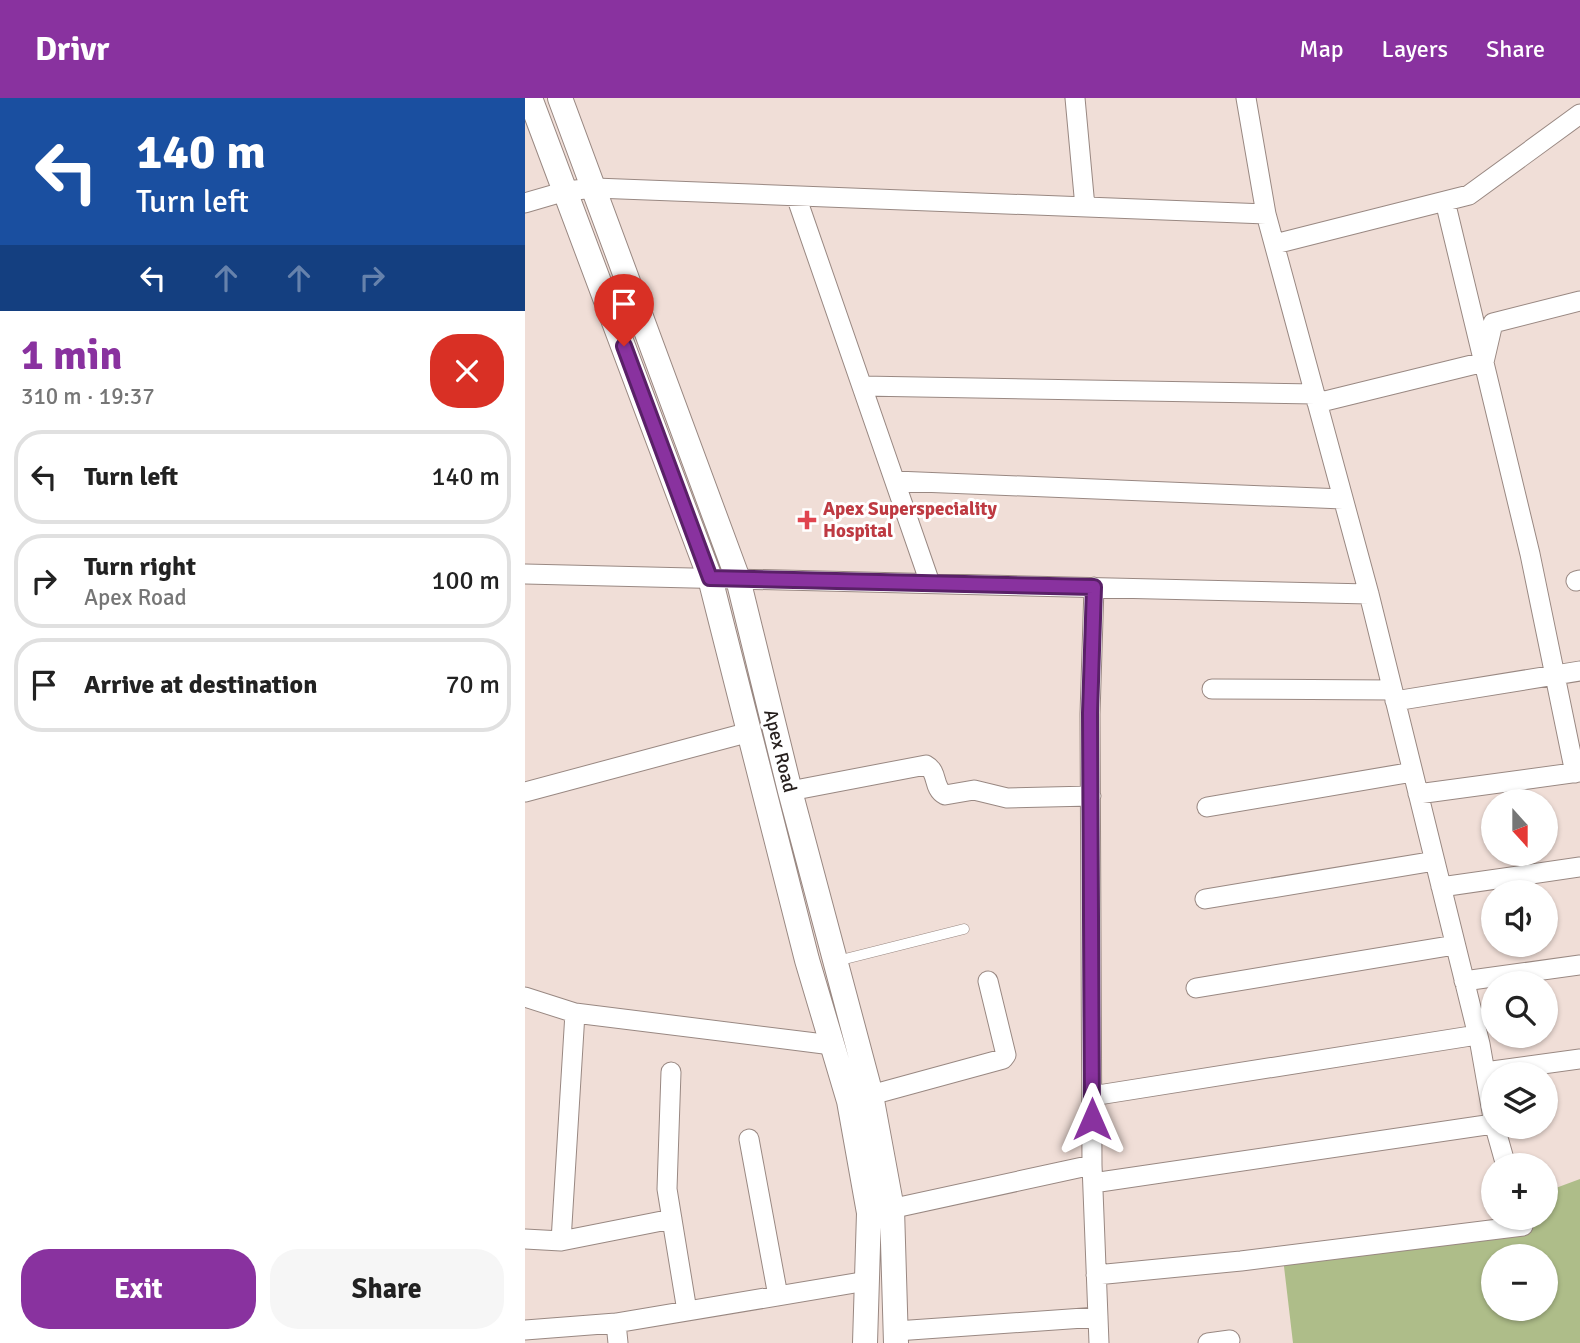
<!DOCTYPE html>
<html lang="en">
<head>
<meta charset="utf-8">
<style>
  :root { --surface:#fff; --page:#f6f6f6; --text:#222; --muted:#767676; --line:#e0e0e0; --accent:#89329f }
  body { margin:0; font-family:Signika,sans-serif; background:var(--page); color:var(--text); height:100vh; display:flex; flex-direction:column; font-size:26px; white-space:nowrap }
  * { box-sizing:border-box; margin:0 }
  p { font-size:23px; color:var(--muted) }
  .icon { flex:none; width:38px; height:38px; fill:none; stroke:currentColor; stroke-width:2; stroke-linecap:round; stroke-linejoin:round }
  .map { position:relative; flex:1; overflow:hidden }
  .sheet { display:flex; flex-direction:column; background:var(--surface); width:525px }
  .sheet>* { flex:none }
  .guide { background:#1a4fa0; color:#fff; overflow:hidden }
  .needle { width:46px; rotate:159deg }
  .buttons { position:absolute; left:956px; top:691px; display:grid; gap:14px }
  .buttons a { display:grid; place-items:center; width:77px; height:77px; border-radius:50%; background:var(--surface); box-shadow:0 2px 5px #0004; font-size:35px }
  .pin { position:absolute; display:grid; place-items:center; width:60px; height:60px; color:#fff; margin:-72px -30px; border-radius:50% 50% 50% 0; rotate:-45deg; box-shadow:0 0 7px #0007 }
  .pin .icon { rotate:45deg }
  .me { position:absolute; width:77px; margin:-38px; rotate:0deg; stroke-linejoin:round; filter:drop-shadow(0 0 5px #0008) }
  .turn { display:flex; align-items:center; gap:24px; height:147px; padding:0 21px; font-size:32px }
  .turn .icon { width:91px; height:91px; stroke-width:2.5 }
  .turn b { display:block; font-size:49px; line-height:60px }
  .lanes { display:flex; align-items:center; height:66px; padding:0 21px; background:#0003; justify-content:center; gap:35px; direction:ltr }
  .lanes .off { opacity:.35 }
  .round { display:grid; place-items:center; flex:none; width:74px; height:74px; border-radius:28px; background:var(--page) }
  .headline { display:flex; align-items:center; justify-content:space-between; height:119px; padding:0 21px }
  h1 { font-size:42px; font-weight:700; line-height:52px; color:var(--accent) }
  .action { display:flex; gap:14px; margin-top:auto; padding:14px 21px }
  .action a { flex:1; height:80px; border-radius:28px; background:var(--accent); color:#fff; font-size:28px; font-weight:700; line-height:80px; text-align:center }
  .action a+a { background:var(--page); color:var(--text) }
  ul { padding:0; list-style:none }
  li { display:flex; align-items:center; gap:21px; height:94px; margin:0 14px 10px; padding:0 7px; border:4px solid var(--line); border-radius:28px }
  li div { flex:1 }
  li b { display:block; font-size:26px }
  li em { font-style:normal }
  header { display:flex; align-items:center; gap:42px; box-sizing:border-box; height:98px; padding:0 35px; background:var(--accent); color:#fff }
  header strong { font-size:33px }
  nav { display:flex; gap:38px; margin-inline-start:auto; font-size:24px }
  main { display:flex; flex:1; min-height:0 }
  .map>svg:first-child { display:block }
</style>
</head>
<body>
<header>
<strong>Drivr</strong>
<nav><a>Map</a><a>Layers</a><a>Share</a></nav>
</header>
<main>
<section class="sheet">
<div class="guide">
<div class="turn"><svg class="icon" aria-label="left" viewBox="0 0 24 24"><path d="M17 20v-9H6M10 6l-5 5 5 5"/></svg><div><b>140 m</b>Turn left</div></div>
<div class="lanes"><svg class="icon" aria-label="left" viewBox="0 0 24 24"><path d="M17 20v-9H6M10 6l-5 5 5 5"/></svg><svg class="icon off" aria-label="ahead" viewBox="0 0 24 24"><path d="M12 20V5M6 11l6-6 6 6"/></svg><svg class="icon off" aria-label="ahead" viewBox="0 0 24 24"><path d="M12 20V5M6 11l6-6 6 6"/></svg><svg class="icon off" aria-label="right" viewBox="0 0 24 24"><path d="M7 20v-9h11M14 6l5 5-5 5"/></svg></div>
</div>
<div class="headline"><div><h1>1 min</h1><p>310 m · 19:37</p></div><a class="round" style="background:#d93025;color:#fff"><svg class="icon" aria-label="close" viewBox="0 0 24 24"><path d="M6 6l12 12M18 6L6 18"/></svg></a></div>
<ul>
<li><svg class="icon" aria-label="left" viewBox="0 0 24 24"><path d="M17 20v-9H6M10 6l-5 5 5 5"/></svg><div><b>Turn left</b></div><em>140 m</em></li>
<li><svg class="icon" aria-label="right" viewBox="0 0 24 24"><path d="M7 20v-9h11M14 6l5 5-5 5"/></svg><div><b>Turn right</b><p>Apex Road</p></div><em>100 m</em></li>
<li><svg class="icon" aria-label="arrive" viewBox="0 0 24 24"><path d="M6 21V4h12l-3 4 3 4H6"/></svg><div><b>Arrive at destination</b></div><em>70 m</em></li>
</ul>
<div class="action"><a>Exit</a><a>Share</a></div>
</section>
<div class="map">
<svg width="1055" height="1245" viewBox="0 0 1055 1245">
  <rect width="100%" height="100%" fill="#f0ded7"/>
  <path fill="#aebd89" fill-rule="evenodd" d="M1055 1081V1245H768L758 1160 983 1128 984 1120H1020V1094ZM968 1158H1020V1211H968Z"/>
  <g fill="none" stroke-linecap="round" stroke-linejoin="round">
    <defs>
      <path id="service" d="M312 863 439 831"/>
      <path id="minor" d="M550 0 560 109
        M721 0 741 116 844 496 955 946 968 1020
        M271 98 405 485
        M920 103 1005 456 1050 675
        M0 105 41 93 70 90 741 116
        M750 146 944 97 1055 16
        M337 288 790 296
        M792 305 959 264 968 225 1055 203
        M370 383 818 401
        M0 476 844 496
        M1051 483 1055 482
        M569 489 565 616 567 1067 574 1245
        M687 591 867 592
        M870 603 1055 573
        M265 693 401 667C414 674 407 690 420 697L449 692 482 700 566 698
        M0 694 221 635
        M893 696 1055 674
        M682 709 888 674
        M916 789 1055 769
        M680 801 910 763
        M939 883 1055 867
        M671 890 930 847
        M0 899 50 915 307 947
        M146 974 142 1091 162 1213
        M960 974 1055 961
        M346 997 478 961 481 957 463 883
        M567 998 952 937
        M970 1029 981 1068
        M224 1041 253 1198
        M568 1085 968 1026
        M356 1113 567 1067
        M0 1141 36 1143 147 1121
        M36 1143 50 915
        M571 1177 716 1163 998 1128 996 1120
        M91 1225 93 1245
        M0 1232 91 1225 342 1183
        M371 1233 573 1219
        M683 1245 705 1242"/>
      <path id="tertiary" d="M5 0 185 480 282 862 324 1003 344 1115 340 1245
        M35 0 213 481 265 693 346 997 367 1111 371 1245"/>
    </defs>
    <use href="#service" stroke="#998882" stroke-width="11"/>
    <use href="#minor" stroke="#998882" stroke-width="21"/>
    <use href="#tertiary" stroke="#998882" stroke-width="26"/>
    <use href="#service" stroke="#fff" stroke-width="10"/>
    <use href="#minor" stroke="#fff" stroke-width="19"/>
    <use href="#tertiary" stroke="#fff" stroke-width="24"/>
  </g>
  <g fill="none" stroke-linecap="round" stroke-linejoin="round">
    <defs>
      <path id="route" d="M99 248 185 480 569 489 565 615 567 1021"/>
    </defs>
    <use href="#route" stroke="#592067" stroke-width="18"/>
    <use href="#route" stroke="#89329f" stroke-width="12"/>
  </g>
  <path fill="#e0444e" stroke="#fff" stroke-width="2.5" d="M278.5 411.5h7v7h7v7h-7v7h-7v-7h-7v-7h7z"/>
  <g text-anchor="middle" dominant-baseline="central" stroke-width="6" stroke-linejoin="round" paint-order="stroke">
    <g font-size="19" font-weight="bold" fill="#be3a42" stroke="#fff" text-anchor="start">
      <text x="298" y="411">Apex Superspeciality<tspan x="298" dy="22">Hospital</tspan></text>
    </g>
    <g font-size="19" fill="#27201e" stroke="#fff">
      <text transform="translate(255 653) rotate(76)">Apex Road</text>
    </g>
  </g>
</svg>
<div class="buttons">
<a><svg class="needle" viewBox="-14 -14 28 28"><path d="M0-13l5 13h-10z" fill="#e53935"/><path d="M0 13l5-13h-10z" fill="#767676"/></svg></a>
<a><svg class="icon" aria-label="sound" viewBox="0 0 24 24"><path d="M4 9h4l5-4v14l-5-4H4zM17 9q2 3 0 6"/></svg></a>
<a><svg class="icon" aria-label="search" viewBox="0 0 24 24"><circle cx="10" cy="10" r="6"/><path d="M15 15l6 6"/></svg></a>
<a><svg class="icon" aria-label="layers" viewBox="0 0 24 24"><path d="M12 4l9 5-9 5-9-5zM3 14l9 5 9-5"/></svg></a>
<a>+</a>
<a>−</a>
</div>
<div class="pin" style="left:99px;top:248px;background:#d93025"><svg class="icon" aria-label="arrive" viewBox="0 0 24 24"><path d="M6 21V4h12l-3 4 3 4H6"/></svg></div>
<svg class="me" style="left:567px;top:1021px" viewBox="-20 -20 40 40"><path d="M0-17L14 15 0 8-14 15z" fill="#89329f" stroke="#fff" stroke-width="4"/></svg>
</div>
</main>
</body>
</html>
